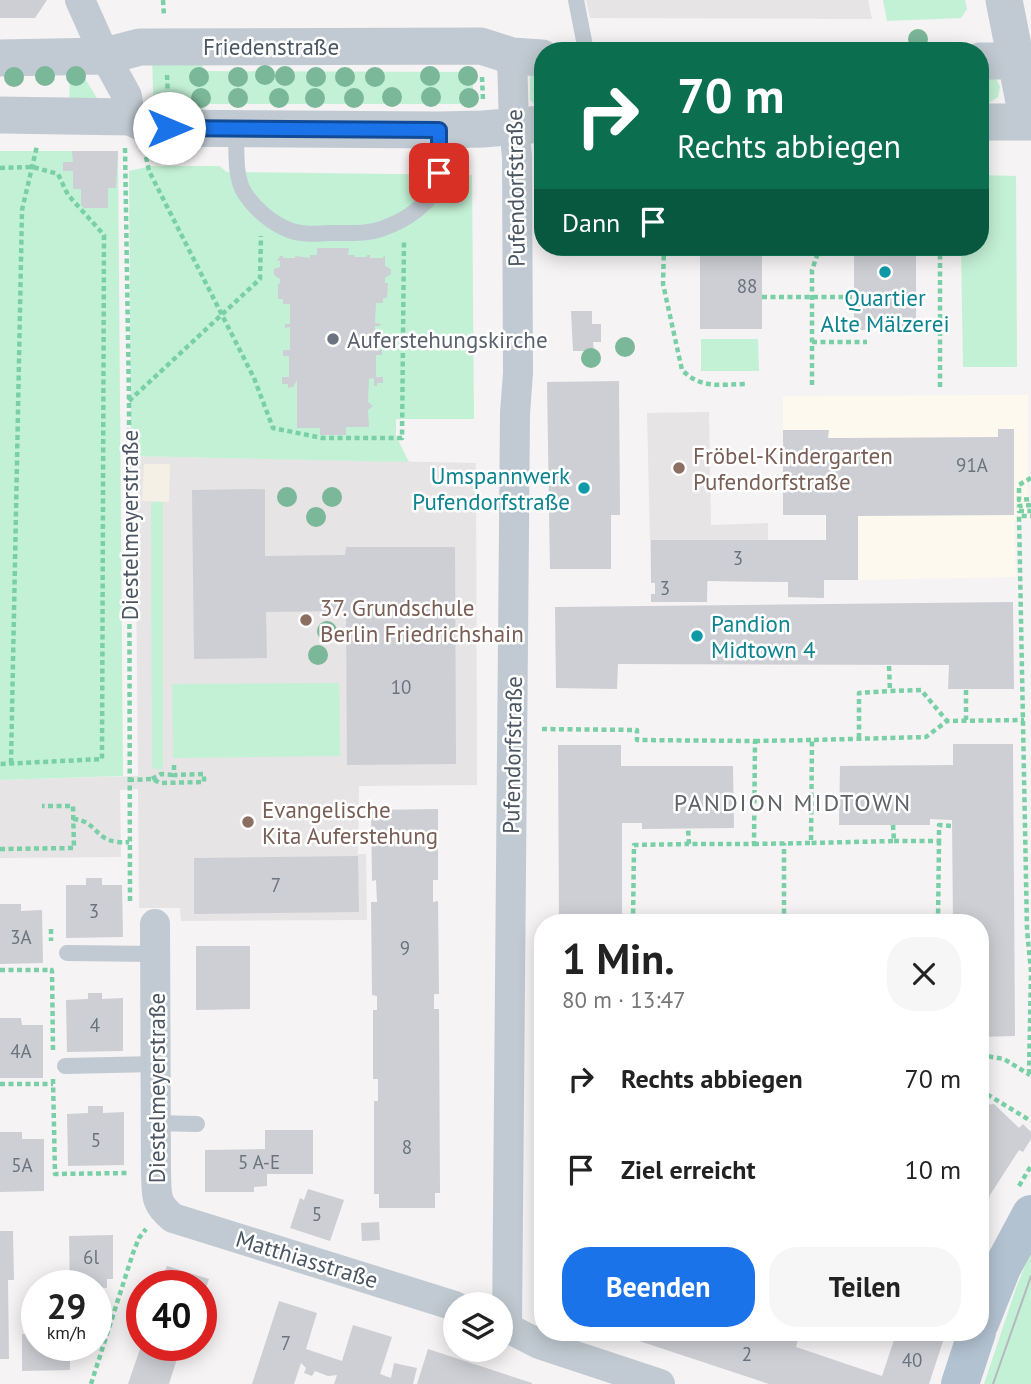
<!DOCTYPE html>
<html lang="de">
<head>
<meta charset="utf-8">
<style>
  :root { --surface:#fff; --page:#f6f6f6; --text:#222; --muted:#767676; --accent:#1a73e8 }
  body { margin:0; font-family:"PT Sans",sans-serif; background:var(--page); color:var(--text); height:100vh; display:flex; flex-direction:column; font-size:26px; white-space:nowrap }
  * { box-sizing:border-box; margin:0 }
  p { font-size:23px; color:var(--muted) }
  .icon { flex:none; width:38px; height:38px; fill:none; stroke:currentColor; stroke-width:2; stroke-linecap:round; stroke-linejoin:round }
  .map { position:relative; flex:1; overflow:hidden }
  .sheet { position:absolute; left:534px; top:914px; width:455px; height:427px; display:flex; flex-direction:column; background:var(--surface); border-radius:28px; box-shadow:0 4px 18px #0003 }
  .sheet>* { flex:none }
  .guide { position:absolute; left:534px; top:42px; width:455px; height:214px; border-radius:28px; box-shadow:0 4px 18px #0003; background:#0b6e4f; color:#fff; overflow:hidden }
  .fabs { position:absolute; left:443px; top:1292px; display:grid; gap:14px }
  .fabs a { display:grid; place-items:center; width:70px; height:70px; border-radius:50%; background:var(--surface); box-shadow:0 4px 18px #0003; font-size:35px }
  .speed { position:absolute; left:21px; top:1270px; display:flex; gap:14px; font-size:35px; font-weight:700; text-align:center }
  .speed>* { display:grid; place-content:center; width:91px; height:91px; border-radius:50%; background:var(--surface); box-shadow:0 4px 18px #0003; line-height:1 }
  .speed small { font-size:18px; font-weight:400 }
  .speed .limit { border:10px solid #d22; background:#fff; color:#111 }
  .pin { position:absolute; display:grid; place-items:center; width:60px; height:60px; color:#fff; margin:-30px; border-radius:14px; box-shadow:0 4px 10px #0006 }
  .me { position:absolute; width:77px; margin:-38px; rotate:90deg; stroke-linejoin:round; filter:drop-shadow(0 0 5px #0008) }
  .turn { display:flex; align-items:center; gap:24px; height:147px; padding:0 28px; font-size:32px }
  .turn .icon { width:91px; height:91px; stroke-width:2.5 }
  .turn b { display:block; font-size:49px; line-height:60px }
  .then { display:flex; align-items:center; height:66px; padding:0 28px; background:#0003; gap:14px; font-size:26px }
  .round { display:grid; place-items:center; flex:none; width:74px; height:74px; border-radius:28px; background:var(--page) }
  .head { display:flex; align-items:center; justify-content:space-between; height:119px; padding:0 28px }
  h1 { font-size:42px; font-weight:700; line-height:52px }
  .button { display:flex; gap:14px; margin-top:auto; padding:14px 28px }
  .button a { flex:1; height:80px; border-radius:28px; background:var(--accent); color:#fff; font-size:28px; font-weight:700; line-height:80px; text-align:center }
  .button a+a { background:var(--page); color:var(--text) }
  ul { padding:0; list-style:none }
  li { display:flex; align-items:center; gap:21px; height:91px; padding:0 28px }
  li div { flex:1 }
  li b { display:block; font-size:26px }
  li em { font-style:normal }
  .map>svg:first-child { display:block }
</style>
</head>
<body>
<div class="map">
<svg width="1031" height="1384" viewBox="0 0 1031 1384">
  <rect width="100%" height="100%" fill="#f5f3f3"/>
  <path fill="#fdf9ef" d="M1028 395 1027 520H1014L1016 577 859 580 858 576H826L825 515H783V396Z"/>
  <path fill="#e6e4e5" d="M586 0H868L872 19 590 18Z
    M709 412 711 525 768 523V540H788V582L708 581 707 602H651V594H655V583H651L647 413Z
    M135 456 476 463 477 785 359 786 358 854H366L367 920 181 921 180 908H139L138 789 120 790 121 857 0 858V780L138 776Z"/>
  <path fill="#c3f1d5" d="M883 0H965L967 9 961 18 887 21Z
    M209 54 200 71 473 72V104H206L195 121 154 118 152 58Z
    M70 72H81L100 103 69 104Z
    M542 73V104H534L530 100V74Z
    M981 73 996 78 1000 87 998 97 986 105Z
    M0 151H118L123 776 0 780Z
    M151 166H219L227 172 472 175 474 419H396V436L409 462 131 456 129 171Z
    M980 175 1016 176 1017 367H963L961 247H980Z
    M701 339H758L759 371H701Z
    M151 502H163V769H152Z
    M339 683 340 756 173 758 172 684Z
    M1031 1251V1384H984L1016 1288Z"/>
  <path fill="#f5f0e5" d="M144 464H170L169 502 142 501Z"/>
  <path fill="#cdcfd5" d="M0 0H47L35 18H0Z
    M72 151H118L116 188H108V208H84L81 205V189H73V171H63V162H73Z
    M700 247H762V329H700Z
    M854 247H916V330H854Z
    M317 248H349L348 255H355L354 257H367V255H370V258H382L385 255V266L391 269V274L385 278V283H388L387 298H383V303H376L375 323 381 324 380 326H375V350H382V355H376V377H383V383H377V386H374V378L369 379 368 402 373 406 368 410 369 427H346V435H320V428H297V380L293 387 288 388V384H282V377H289V356H283V350H290V327L285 328V324H290V304H283V299H278V284L280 283V279L274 275V269L280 267V261H277L280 256H283V258H295V256L310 258V255H317Z
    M571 311H592V324H601V342H593L594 351H573Z
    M619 381 620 515H611V569H550L547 382Z
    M998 429H1014V515L858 516V580H824V598L788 597V582L707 581V602H651V594H655V583H651V540H826V515H783V430H829L828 438H843L998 437Z
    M265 489V556L345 555 346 547H455L456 764 347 765 346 611 266 612 267 658 194 659 192 490Z
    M1013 602 1014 689H948L949 665 618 664 617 689 556 688 555 607Z
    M953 744H1013L1015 1036 980 1037V922H953L952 820 930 819V825H839L840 766 953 765Z
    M558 745H621V766H733L734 828 642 829V823H622V922H559Z
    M438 809V880H433V902L438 901 439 994H434V1009H439L440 1193H435V1208H379V1194H374V1101H378V1079H373V1010H377V996L372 995 371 902H377L376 880 372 881 371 810Z
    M358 856 359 912 194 914V858Z
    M86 878H102V885H122L123 937 66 938V885H86Z
    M0 904H21V911L42 910 43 963 0 964Z
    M196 946H250V1009L196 1010Z
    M88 993H102V999L123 998V1051L67 1052 66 1000 88 999Z
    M0 1018H21L22 1025H43V1078H0Z
    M994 1104 1019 1128 1023 1124 1031 1132V1139L1023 1152 1019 1150 990 1195 981 1226 980 1111 987 1110V1105Z
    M88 1106H103V1113L124 1112V1165L68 1166 67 1114 88 1113Z
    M265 1130H313V1174H267V1186L254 1187V1192H205V1150L265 1149Z
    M0 1132H22V1139H44V1191L0 1192Z
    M308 1189 344 1200 330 1241 290 1228 300 1198 304 1200Z
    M379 1222 380 1240 362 1241 361 1223Z
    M0 1231H13L14 1280H8L9 1359H0Z
    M113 1235V1279H107V1288L70 1286 69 1236Z
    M167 1266 209 1279 202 1300 201 1286H160Z
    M279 1301 317 1313 306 1349 342 1361 353 1325 392 1337 380 1374 391 1378 394 1363 417 1368 413 1384H334L337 1375 328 1376 315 1371 312 1376 304 1373 306 1368 301 1363 294 1384H252Z
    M612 1332H800L796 1347 882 1376 894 1340 886 1338 888 1332H946L929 1384H769Z
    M22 1334H37V1346H70V1370L22 1371Z
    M141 1346H181L169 1384H128Z
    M428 1349 532 1383V1384H417Z"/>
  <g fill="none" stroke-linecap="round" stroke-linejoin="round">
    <path stroke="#7ad0a6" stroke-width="4.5" stroke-dasharray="5 3.5" stroke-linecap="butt" d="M163 0 164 16
      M167 75 168 98
      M482 77 483 100
      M125 148 129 402 130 904
      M146 157 149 171 254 378 273 428 322 438H402L404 239
      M0 168 33 167 58 174 68 195 104 235 102 759 0 764
      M664 247 663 284 682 370C702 390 721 384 747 384
      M762 297H854
      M812 342H867
      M812 385V270L820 247
      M940 387V247
      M129 401 260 279 261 236
      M1031 478 1019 485V500L1031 499
      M1031 505 1019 506V511H1031
      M889 666 890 691 921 690 947 721
      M966 690V720
      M542 729 637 730V740L755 741 754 844H689L688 828
      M859 738V693L890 691
      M755 741 812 740
      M11 763 22 210 37 146
      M152 779 161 774 174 775
      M129 780 152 779 160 783 204 782V774L174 775V765
      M73 819C100 821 93 845 129 842
      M893 825 894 841 811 843 812 740 926 737 947 721 1024 720
      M894 841H939V825L952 826
      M754 844 811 843
      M0 849 74 848 73 806H42
      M633 922 634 845 689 844
      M784 922V843
      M938 922 939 841
      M51 929V941
      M0 970H52
      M53 1050 52 970H55
      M980 1055 1004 1059 1030 1075
      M1029 1074 1031 971 1027 930 1019 516H1031
      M53 1079 55 1174 130 1173
      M0 1084H53
      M980 1090 1031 1121
      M1019 1186 1031 1166
      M91 1384 133 1253 139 1238 146 1229"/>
    <path stroke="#c1cad2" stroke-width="16" d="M576 0 586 51
      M236 128C237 148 234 175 244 192 254 208 271 223 289 230 302 235 317 234 331 233 345 233 361 234 374 231 397 225 424 210 435 189 443 172 439 148 439 130
      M67 953 155 954
      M65 1066 156 1064
      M156 1123 197 1124"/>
    <path stroke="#c1cad2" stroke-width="30" d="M80 0 105 56 127 96 130 117
      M155 924 156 1172C157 1194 154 1203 173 1218L455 1306
      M500 1324 539 1344 660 1384
      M507 1327 515 413 518 373 517 157 514 126 512 56"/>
    <path stroke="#c1cad2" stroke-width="37" d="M1004 0 1028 122
      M0 58 105 56 140 47 481 46 512 56 542 58
      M980 61H1031
      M0 115 130 117 154 128 439 130 483 129 542 124
      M980 122H1031"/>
    <path stroke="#b3c2d1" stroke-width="38" d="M980 1323 1002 1268 1031 1214
      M960 1384 977 1332"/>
    <path stroke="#b5b8bd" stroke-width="2" d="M993 1384 1031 1276"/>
  </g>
  <g fill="#7bb799">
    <circle cx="918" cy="39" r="10"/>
    <circle cx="265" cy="75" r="10"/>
    <circle cx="45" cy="76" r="10"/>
    <circle cx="76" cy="76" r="10"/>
    <circle cx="285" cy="76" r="10"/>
    <circle cx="430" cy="76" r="10"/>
    <circle cx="468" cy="76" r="10"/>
    <circle cx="14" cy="77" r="10"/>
    <circle cx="199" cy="77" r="10"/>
    <circle cx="238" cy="77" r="10"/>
    <circle cx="316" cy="77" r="10"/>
    <circle cx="345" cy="77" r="10"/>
    <circle cx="375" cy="77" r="10"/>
    <circle cx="392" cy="97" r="10"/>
    <circle cx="431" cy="97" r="10"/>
    <circle cx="201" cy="98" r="10"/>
    <circle cx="238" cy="98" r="10"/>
    <circle cx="279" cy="98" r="10"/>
    <circle cx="315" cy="98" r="10"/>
    <circle cx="354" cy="98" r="10"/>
    <circle cx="469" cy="98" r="10"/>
    <circle cx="625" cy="347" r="10"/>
    <circle cx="591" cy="358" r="10"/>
    <circle cx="287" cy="497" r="10"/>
    <circle cx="332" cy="497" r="10"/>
    <circle cx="316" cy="517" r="10"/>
    <circle cx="327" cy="631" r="10"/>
    <circle cx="318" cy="655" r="10"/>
  </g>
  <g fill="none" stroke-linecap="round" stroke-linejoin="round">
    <defs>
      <path id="route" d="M169 128 439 130V173"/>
    </defs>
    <use href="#route" stroke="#114b97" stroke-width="18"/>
    <use href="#route" stroke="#1a73e8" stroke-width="12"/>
  </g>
  <g fill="#0f9aa8" stroke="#fff" stroke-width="2.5">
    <circle cx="885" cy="272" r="7"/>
    <circle cx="584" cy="488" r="7"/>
    <circle cx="697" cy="636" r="7"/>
  </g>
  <circle fill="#6b7280" stroke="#fff" stroke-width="2.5" cx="333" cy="339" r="7"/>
  <g fill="#8d6e63" stroke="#fff" stroke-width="2.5">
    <circle cx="679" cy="468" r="7"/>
    <circle cx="306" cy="620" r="7"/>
    <circle cx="248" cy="822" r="7"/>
  </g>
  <g text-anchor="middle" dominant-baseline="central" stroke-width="5" stroke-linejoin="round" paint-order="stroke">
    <g font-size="19" fill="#6b747e">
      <text x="747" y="286">88</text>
      <text x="972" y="465">91A</text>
      <text x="738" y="558">3</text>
      <text x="665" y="588">3</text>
      <text x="401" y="687">10</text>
      <text x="276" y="885">7</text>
      <text x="94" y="911">3</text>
      <text x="21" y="937">3A</text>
      <text x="405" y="948">9</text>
      <text x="95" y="1025">4</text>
      <text x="21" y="1051">4A</text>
      <text x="96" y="1140">5</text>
      <text x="407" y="1147">8</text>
      <text x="259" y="1162">5 A-E</text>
      <text x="22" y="1165">5A</text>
      <text x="317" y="1214">5</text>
      <text x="91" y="1257">6l</text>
      <text x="286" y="1343">7</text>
      <text x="747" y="1354">2</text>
      <text x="912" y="1360">40</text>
    </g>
    <g font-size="23" fill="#4a5661" stroke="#fff">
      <text x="271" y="46">Friedenstraße</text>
      <text transform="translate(515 188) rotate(-91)">Pufendorfstraße</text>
      <text transform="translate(129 525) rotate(-90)">Diestelmeyerstraße</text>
      <text transform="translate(512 755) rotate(-89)">Pufendorfstraße</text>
      <text transform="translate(156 1088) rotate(-90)">Diestelmeyerstraße</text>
      <text transform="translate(307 1259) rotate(17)">Matthiasstraße</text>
    </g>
    <g font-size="23" fill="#0d838f" stroke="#fff">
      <text x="885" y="297">Quartier<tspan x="885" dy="26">Alte Mälzerei</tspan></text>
      <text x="570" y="475" text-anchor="end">Umspannwerk<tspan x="570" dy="26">Pufendorfstraße</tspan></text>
      <text x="711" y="623" text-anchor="start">Pandion<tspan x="711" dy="26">Midtown 4</tspan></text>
    </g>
    <g font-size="23" fill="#5b616d" stroke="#fff" text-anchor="start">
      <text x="347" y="339">Auferstehungskirche</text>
    </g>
    <g font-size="23" fill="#785e54" stroke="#fff" text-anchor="start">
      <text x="693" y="455">Fröbel-Kindergarten<tspan x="693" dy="26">Pufendorfstraße</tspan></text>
      <text x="320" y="607">37. Grundschule<tspan x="320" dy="26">Berlin Friedrichshain</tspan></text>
      <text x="262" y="809">Evangelische<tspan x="262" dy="26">Kita Auferstehung</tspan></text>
    </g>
    <g font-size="24" letter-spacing="2" fill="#5f6368" stroke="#fff">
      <text x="793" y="802">PANDION MIDTOWN</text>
    </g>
  </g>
</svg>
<div class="fabs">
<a><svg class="icon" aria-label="layers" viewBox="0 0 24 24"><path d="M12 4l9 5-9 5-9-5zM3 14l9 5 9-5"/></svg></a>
</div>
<div class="speed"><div>29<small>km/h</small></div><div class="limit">40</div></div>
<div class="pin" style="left:439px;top:173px;background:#d93025"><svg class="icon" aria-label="arrive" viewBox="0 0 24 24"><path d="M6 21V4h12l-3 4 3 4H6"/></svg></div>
<svg class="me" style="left:169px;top:128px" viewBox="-20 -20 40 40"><circle r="19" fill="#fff"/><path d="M0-13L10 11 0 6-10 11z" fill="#1a73e8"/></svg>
<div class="guide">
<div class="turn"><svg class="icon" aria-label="right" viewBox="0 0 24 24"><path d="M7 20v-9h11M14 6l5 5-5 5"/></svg><div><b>70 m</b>Rechts abbiegen</div></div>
<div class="then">Dann<svg class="icon" aria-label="arrive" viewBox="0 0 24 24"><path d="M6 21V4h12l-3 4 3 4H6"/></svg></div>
</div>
<section class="sheet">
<div class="head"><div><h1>1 Min.</h1><p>80 m · 13:47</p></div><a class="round"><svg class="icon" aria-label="close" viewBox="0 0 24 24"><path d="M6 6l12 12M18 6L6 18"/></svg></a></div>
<ul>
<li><svg class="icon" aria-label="right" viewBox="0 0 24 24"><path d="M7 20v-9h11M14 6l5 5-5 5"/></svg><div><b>Rechts abbiegen</b></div><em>70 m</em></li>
<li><svg class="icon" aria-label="arrive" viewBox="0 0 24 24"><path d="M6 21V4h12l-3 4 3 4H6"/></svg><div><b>Ziel erreicht</b></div><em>10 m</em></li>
</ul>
<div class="button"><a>Beenden</a><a>Teilen</a></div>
</section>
</div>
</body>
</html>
